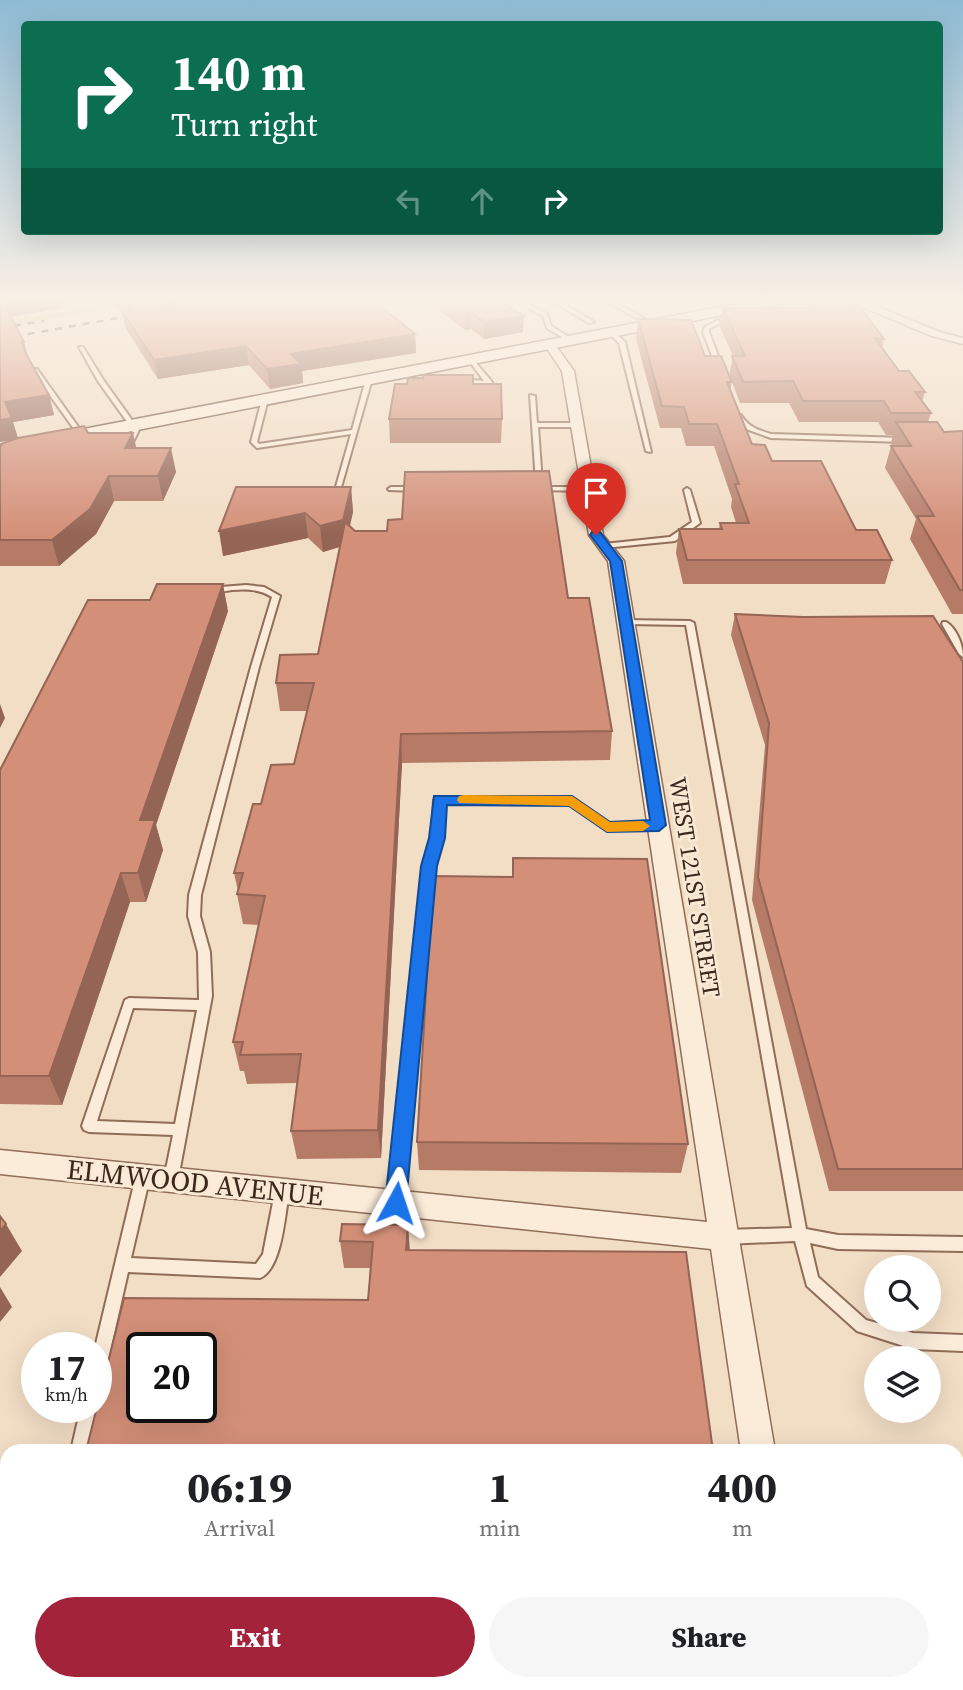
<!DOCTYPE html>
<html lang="en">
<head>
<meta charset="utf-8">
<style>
  :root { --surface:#fff; --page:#f6f6f6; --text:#202124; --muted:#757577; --accent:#a3243a }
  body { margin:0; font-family:"Source Serif 4",serif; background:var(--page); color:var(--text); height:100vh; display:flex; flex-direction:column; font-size:26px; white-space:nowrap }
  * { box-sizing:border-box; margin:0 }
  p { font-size:23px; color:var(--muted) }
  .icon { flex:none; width:38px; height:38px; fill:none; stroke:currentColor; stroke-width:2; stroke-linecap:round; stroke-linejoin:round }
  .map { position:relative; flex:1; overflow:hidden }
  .panel { position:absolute; left:0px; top:1444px; width:964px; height:247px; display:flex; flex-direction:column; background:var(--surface); border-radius:21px 21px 0 0; box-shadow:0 7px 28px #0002 }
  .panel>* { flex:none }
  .hud { position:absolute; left:21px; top:21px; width:922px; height:214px; border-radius:7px; box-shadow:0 7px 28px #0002; background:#0b6e4f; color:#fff; overflow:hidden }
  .tools { position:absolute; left:864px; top:1255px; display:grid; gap:14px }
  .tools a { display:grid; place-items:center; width:77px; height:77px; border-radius:50%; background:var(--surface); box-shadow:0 7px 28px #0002; font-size:35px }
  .speed { position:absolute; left:21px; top:1332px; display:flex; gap:14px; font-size:35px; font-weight:700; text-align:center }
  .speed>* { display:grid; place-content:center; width:91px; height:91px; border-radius:50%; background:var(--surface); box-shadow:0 7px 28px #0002; line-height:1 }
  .speed small { font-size:18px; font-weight:400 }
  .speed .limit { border:4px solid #111; border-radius:10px; background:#fff; color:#111 }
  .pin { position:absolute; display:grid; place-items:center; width:60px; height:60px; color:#fff; margin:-72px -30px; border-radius:50% 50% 50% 0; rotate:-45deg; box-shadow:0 0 7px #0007 }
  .pin .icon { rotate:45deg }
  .me { position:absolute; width:77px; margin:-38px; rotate:5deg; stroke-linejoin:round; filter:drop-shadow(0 0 5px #0008) }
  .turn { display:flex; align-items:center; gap:24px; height:147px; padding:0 35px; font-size:32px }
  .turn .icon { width:91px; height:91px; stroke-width:2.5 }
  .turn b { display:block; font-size:49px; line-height:60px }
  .lanes { display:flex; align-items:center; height:66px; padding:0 35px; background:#0003; justify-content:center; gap:35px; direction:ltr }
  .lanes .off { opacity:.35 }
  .eta { display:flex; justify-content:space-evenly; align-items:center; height:119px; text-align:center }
  .eta b { font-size:42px; font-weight:800; line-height:49px }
  .primary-button { display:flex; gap:14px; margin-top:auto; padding:14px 35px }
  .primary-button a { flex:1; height:80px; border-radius:42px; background:var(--accent); color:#fff; font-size:28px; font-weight:800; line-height:80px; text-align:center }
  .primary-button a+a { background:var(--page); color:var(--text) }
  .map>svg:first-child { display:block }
</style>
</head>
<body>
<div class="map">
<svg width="963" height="1690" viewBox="0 0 963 1690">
  <rect width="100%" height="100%" fill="#f2ddc5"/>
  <path fill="#d1cf97" d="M142 299H172L0 327V322Z"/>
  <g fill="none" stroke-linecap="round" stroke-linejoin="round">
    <defs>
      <path id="service" d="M513 299H519L547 314 551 326 572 339V341H568L547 328 543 316Z
        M555 299H560L559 301 594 322 589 323 554 302Z
        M603 299H609L654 324 649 325Z
        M718 320 720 323 709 329V332L723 369 720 371 717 369 703 332 705 327Z
        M609 331H613L625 342 651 452 646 451 619 343 609 333Z
        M79 347H83L104 381 139 430 129 450 124 449 133 430 98 381Z
        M471 357 492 382V386L459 382 458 381 461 379 484 381 468 359Z
        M33 369H37L84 435 83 436H79L32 370Z
        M369 377 372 379 338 498 333 497 351 434 257 448 251 442 262 399 265 397 268 399 257 442 259 444 352 430 366 379Z
        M530 395 535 396 537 423H577L580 425 577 427H538L542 483 539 485 536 483Z
        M737 415H741C748 427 758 430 771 434L904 438 907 440 904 442 771 438 746 429 738 421Z
        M391 487H417L420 489 417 491 389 490 388 489Z
        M538 487H588L591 489 588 491 536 490 535 489Z
        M687 488 690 490 700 523 675 541 604 548 600 546 604 544 670 537 692 522 684 490Z
        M246 585 264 587 280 596 259 667 201 895 200 916 210 952 212 996 178 1179 176 1183 171 1185 166 1183 164 1179 173 1135 89 1132 84 1130 82 1126 125 1000 129 998 199 1000 198 952 188 916 189 895 251 667 272 597C259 589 246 589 232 590 223 591 216 594 209 591L221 587ZM133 1008 197 1010 175 1124 97 1121Z
        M623 620 690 621 694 623 806 1229 838 1235 963 1237V1251L838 1249 810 1243 818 1277 866 1320 913 1333 963 1335V1351L913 1349 857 1331 807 1286 795 1241 725 1244 720 1242 718 1237 720 1232 725 1230 792 1228 686 625 626 624 622 622Z
        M943 622H946C956 628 963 644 963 657L959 654 942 624Z
        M439 797 572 798 609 823 659 822 664 825 659 828 607 830 570 804 444 803 442 838 434 866 403 1203 401 1208 396 1209 391 1208 389 1203 424 866 432 838 434 800Z
        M143 1170 148 1172 150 1176 131 1258 256 1264 263 1254 275 1192 277 1187 282 1186 287 1187 289 1192C285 1214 282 1269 260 1278L128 1272 104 1378 102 1384 96 1386 95 1348 136 1176 138 1172Z
        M96 1405 97 1407 87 1451H71L81 1407H96Z
        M17 1684H35V1690H15Z
        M250 1684H327L325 1690H247Z"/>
      <path id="minor" d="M844 299H858L940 332 963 338V344L932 336Z
        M549 341 553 342 574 371 603 535 624 561 775 1451H741L711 1249 0 1174V1150L707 1222 608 561 589 535 562 371 544 344Z"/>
      <path id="secondary" d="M761 299H791L784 303 0 457V445Z"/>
    </defs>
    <use href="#service" stroke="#8f6d59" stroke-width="4"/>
    <use href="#minor" stroke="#8f6d59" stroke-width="3"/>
    <use href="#secondary" stroke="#714e3c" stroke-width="3"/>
    <use href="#service" fill="#fbecd9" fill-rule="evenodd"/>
    <use href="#minor" fill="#fbecd9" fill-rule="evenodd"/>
    <use href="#secondary" fill="#fbecd9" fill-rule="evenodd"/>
    <path stroke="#3e281e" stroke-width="2.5" stroke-dasharray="7 7" stroke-linecap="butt" d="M142 307 194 299
      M0 328 44 321
      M0 339 141 314"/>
  </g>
  <path fill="#b57b67" d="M0 299 61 305 62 308 11 317 29 360 49 395 54 415 13 422 18 438 88 433H133L136 448 176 472 163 501H114L96 534 59 566H0V447L11 440Z
    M109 299H156L161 306 192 301 190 299H372L415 334 416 353 302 371 303 383 270 389 249 365 158 379 126 329 122 312Z
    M440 299H496L523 332 484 339 471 329 465 330 440 311Z
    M811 299 884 339 882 348 899 371 925 392 922 402 931 413 928 422 944 432 963 431V614H952L910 539 916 519 885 468 891 446H892L891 443 893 435H886L878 422H799L789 403H740L732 382 730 390 752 444 892 560 885 584H683L676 553 679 529H719L720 523H736L731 507 732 499 714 446H686L681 428H660L636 339 638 319 705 356 729 376 733 356 720 327 723 308H809Z
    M473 384 502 419 501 443H390L389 419Z
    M351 487 353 512 350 526 355 531 568 598 612 731 610 760 402 763 381 1158 297 1159 291 1131 297 1083 247 1084 244 1071H240L233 1042 259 925 243 924 237 894 238 891 234 873 261 804 294 764 307 711H280L276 683 318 654 340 547 323 552 308 538 223 556Z
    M228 611 156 825 163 850 146 902H130L62 1105 0 1104V770Z
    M735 614 963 662V1191H829L752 900 765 745 731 635Z
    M513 858 688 1144 681 1173 419 1170 417 1142 512 877Z
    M342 1224 410 1250 368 1300 370 1268H344L340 1241Z"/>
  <path fill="#946454" d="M2 299H102L61 305 62 308 7 317Z
    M471 313V329L465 330V314Z
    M524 316 523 332 484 339V322Z
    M415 334 416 353 302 371 303 383 270 389 267 369 291 354Z
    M22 342H24L29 361H27Z
    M246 346 249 365 158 379 154 360Z
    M49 395 54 415 13 422 18 439 0 442V420L5 402Z
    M133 433 138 457 125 448Z
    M171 448 176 472 163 501 158 476Z
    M109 476 114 501 96 534 59 566 52 540Z
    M351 487 353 512 345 545 323 552 320 526Z
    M305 513 308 538 223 556 219 531Z
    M223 584 228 611 156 825 163 850 146 902 138 873 140 820Z
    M0 704 5 718 0 728Z
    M401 734 402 763 381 1158 378 1130Z
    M121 873 130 902 62 1105 49 1076Z
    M6 1224 22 1251 0 1277V1231Z
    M408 1225 410 1252 406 1250Z
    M0 1287 12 1307 0 1322Z"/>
  <path fill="#d38f78" stroke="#946454" stroke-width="2" fill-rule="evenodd" d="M0 299H4H2L24 342H22L25 352 49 395 5 402 12 418 0 420Z
    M124 299H156L161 306 204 299H372L415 334 291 354 301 364 267 369 246 346 154 360 122 311 134 309Z
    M445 299H496L524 316 484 322 471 313 465 314Z
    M812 299 844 301 851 307H860L884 339 875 338 899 371H909L925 392H915L931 413H891L884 401H803L793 381 743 382 732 356H745L723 308H817Z
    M638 319 691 320 705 356H721L732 382H727L752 444 765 445 772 461H821L856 530H877L892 560H687L679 529H722L720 523H749L735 484H739L717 424H689L684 407 662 406Z
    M423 375H473V384H501L502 419H389L395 384H407L408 378H423Z
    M896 422H937L944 432 963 431V590H960L917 516H934L891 446H911Z
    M84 426 88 433H133L125 448H171L158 476H109L90 509 52 540H0V447L3 443 18 438Z
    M549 471 568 598H589L612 731 401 734 378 1130 291 1131 301 1054 240 1055 243 1042H233L265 896 237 894 243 873H234L253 804H261L271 765 294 764 314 683H276L280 655 318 654 345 522 355 531H387L388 520 402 519 405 472Z
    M236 487H351L343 520 320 526 305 513 219 531Z
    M157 584H223L140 820H155L138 873H121L49 1076H0V770L88 600H150Z
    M735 614 803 617 933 616 963 662V1169H838L758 877 769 723Z
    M513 858 647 859 688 1144 417 1142 433 876 513 877Z
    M0 1216 6 1224 0 1231Z
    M342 1224 408 1225 406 1250 686 1252 713 1451H86L124 1298 368 1300 373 1242 340 1241ZM142 1348H201V1407H142Z"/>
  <linearGradient id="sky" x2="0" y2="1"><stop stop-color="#8ebbd4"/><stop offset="0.56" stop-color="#f9f0e5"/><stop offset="1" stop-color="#f9f0e5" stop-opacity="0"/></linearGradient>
  <rect width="963" height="536" fill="url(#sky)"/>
  <path fill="#1a73e8" stroke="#114b97" stroke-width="2" d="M592 532H600L622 561 666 825 659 831 607 832 569 806 447 805 445 838 437 866 406 1203 403 1210 396 1213 388 1210 385 1203 421 866 429 838 434 796H572L610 822 650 820 610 561 590 535Z"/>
  <path fill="#f59e0b" d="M464 795 572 796 610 822 643 821 650 826 643 831 607 832 569 806 459 803 457 800 459 796Z"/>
  <g text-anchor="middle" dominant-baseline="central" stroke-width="6" stroke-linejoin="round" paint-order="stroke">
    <g font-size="24" fill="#3e281e" stroke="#f8e9d5">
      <text transform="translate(695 887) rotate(81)">WEST 121ST STREET</text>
    </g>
    <g font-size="28" fill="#3e281e" stroke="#f8e9d5">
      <text transform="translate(195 1182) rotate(6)">ELMWOOD AVENUE</text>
    </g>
  </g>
</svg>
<div class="tools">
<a><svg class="icon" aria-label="search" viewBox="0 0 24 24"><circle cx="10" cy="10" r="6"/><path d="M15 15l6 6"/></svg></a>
<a><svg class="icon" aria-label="layers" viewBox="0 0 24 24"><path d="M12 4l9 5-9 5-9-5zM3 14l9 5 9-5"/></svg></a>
</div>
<div class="speed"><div>17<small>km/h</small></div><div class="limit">20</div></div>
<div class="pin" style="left:596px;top:535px;background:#d93025"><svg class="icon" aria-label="arrive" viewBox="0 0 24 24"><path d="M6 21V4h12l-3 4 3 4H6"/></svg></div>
<svg class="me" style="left:396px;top:1203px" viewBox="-20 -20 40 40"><path d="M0-17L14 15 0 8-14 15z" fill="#1a73e8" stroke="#fff" stroke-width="4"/></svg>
<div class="hud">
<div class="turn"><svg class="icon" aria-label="right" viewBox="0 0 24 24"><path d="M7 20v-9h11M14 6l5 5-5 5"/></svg><div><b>140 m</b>Turn right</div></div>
<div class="lanes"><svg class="icon off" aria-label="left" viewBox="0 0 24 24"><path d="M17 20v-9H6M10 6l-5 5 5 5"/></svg><svg class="icon off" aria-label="ahead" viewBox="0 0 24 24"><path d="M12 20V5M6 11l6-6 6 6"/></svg><svg class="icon" aria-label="right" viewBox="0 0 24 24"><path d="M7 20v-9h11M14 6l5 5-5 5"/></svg></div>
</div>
<section class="panel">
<div class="eta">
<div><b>06:19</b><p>Arrival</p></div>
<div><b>1</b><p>min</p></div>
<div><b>400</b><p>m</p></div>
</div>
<div class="primary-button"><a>Exit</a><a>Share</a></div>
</section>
</div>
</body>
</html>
